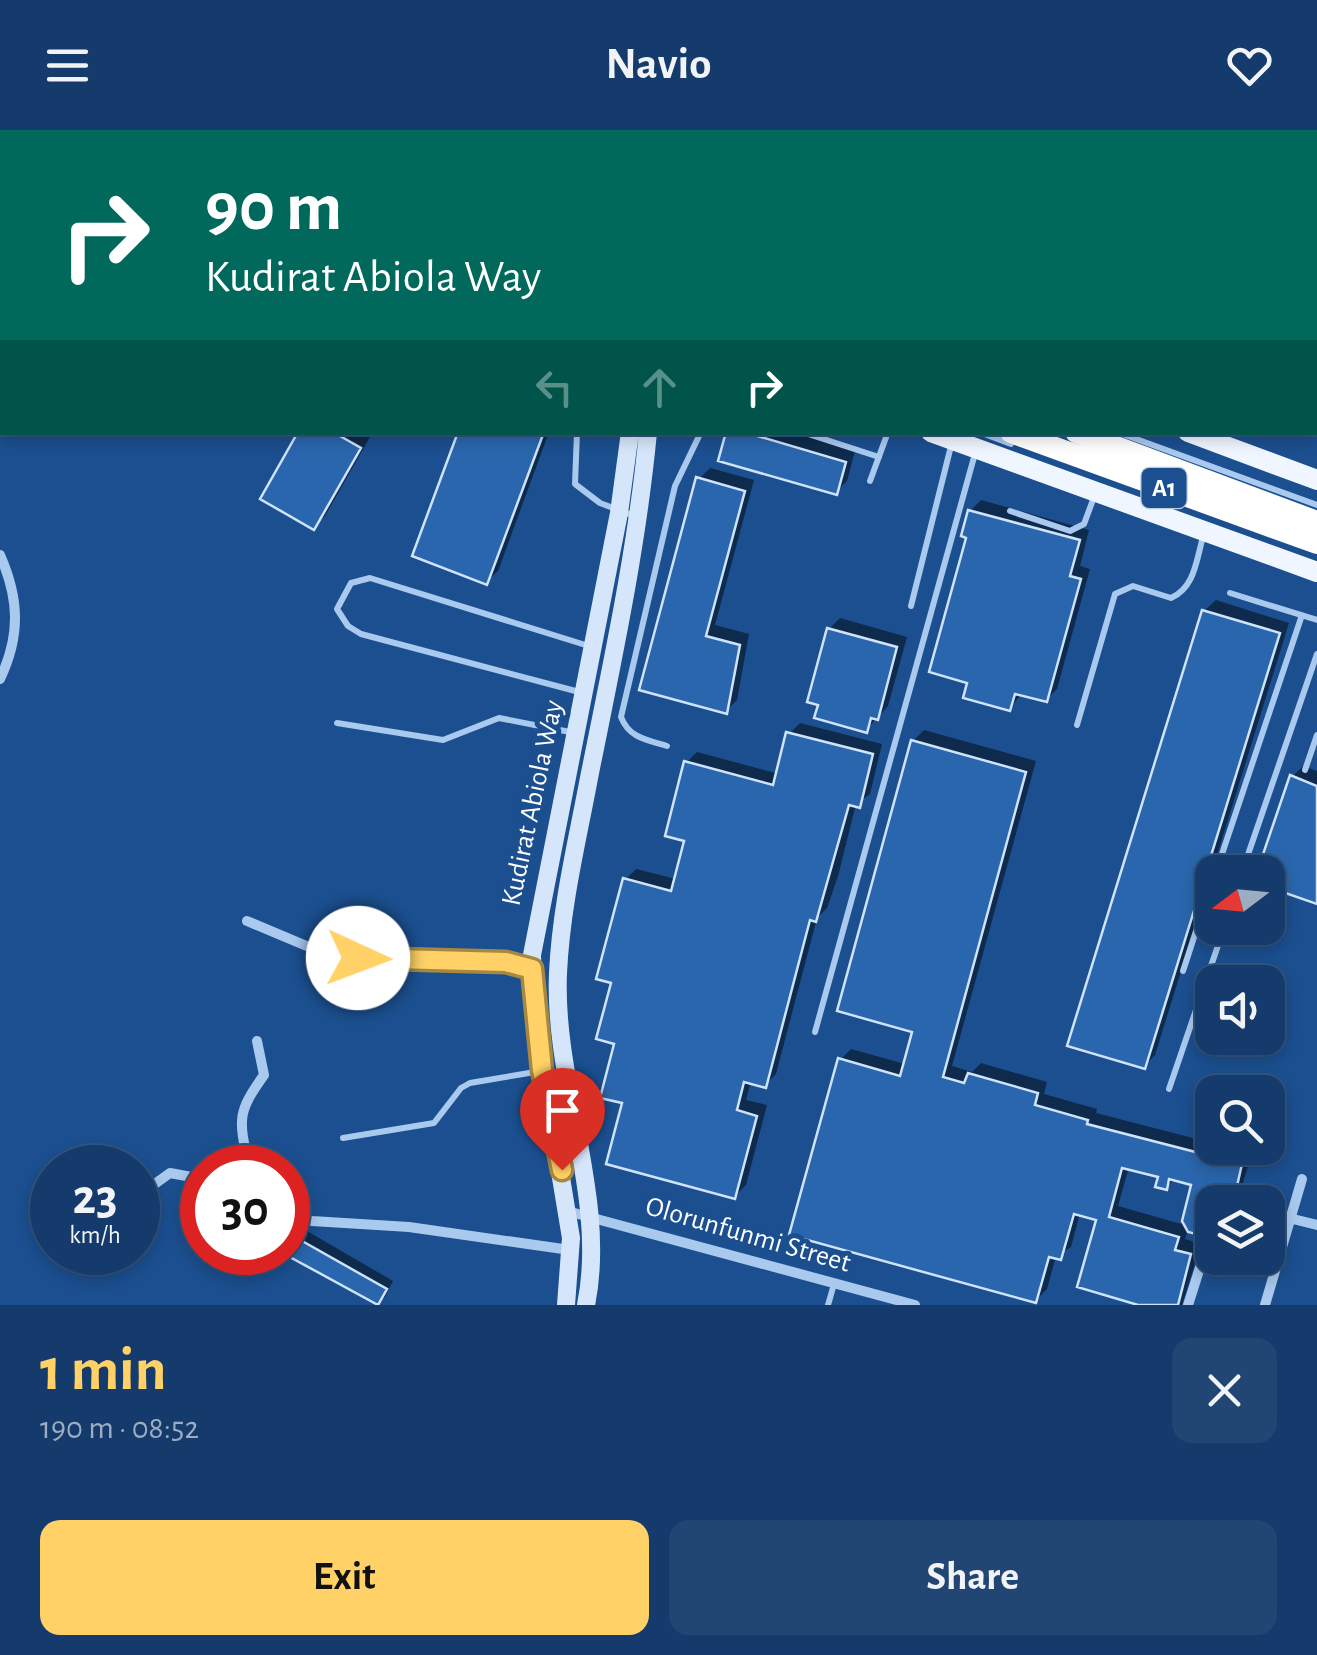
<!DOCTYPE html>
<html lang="en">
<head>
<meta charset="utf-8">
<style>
  :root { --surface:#143b6b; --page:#214673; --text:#f1f3f6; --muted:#9dadc1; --line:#33557e; --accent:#ffd166 }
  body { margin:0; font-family:"Alegreya Sans",sans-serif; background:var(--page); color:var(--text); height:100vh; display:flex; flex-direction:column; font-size:38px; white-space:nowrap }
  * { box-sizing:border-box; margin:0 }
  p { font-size:32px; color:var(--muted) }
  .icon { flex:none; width:55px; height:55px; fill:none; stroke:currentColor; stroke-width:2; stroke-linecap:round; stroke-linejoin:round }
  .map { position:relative; height:1175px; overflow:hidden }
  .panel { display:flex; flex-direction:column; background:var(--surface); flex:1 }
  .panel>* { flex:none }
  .hud { position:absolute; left:0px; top:0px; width:1318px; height:305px; box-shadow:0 5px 15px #0003,0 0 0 2px var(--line); background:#00695c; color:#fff; overflow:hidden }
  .needle { width:65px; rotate:254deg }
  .fabs { position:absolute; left:1195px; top:725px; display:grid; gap:20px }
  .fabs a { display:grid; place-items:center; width:90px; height:90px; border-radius:20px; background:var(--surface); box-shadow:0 5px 15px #0003,0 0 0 2px var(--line); font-size:50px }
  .speed { position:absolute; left:30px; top:1015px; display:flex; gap:20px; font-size:50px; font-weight:700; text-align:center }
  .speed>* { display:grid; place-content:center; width:130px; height:130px; border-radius:50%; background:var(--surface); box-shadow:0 5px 15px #0003,0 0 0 2px var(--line); line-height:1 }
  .speed small { font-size:25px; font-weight:400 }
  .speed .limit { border:15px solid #d22; background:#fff; color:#111 }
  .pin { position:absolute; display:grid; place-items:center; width:85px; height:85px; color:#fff; margin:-102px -42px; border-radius:50% 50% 50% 0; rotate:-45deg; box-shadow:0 0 10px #0007 }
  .pin .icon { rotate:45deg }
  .me { position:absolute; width:110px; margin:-55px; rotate:92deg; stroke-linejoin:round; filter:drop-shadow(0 0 8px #0008) }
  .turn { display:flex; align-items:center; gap:35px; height:210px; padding:0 40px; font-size:45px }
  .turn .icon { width:130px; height:130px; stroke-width:2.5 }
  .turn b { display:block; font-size:70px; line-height:85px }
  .lanes { display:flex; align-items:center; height:95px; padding:0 40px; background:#0003; justify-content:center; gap:50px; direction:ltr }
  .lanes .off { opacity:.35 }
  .round { display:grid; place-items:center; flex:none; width:105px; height:105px; border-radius:20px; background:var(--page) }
  .head { display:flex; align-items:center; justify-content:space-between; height:170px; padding:0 40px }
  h1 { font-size:60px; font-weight:600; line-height:75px; color:var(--accent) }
  .action { display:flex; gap:20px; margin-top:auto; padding:20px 40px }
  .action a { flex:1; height:115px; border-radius:20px; background:var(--accent); color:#111; font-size:40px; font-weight:600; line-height:115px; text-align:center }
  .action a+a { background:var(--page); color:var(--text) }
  header { display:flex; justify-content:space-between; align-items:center; height:130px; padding:0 40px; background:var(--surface); font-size:45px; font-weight:600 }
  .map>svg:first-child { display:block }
</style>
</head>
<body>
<header><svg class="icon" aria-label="menu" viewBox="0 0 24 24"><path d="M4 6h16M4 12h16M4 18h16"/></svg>Navio<svg class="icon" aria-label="heart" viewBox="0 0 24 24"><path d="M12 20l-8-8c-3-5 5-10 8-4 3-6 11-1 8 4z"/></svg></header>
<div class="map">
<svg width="1317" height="1175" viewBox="0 0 1317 1175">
  <rect width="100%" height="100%" fill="#1b4f8f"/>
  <path fill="#0007" fill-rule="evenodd" d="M301 302H363L370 307 325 386 314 397Z
    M461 302H549L498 441 486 452Z
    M729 302H792L855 321 847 351 836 362Z
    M710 338 754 350 715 495 749 504 737 570 726 581 642 558 699 349Z
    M981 370 1089 400 1080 436 1090 439 1057 559 1046 570 1022 563 1010 579 970 551V381Z
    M1216 470 1289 493 1155 925 1144 936 1204 481Z
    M840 488 907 507 888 576 866 600 829 499Z
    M800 593 882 614 870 664 856 674 838 746 827 778 817 788 776 944 765 955 751 951 746 970 767 975 746 1055 735 1066 617 912 614 852 625 750 636 739 676 749 687 709 686 633 697 622 779 644 789 604Z
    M924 600 1036 631 952 936 972 942 981 933 1047 952 1044 964 1097 979 1096 983 1212 1013V1018L1252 1023 1237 1072H1212V1105L1188 1099 1185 1109 1201 1114 1182 1175H1147L1099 1088 1080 1083 1071 1117 1056 1126 1047 1159 1036 1170 840 930 851 919 905 934 915 900 913 611ZM1129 1037 1161 1045 1166 1058 1175 1048 1194 1053 1188 1096 1118 1076Z
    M1303 636 1317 641V771L1268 755V742H1260L1292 647Z
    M288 1090 393 1151 385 1167 377 1174 286 1122Z"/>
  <path fill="#2a66ad" stroke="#cfe3fa" stroke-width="2.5" d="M298 302H333L361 318 314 400 260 369Z
    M458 302H544L487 455 412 426Z
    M726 302H744L846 332 837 365 718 331Z
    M696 347 745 361 706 506 740 515 727 584 639 560Z
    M968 380 1080 410 1070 446 1081 449 1047 572 1015 564 1010 581 963 568 967 553 929 542 966 408 961 406Z
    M1202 480 1280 503 1145 939 1067 916Z
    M827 498 897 517 878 590 871 588 867 603 814 588 818 575 807 572Z
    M786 602 873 624 860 678 849 675 816 792 810 790 766 958 744 952 737 980 757 986 735 1069 606 1034 622 973 600 968 614 914 596 909 611 853 596 849 623 748 671 761 684 711 665 706 684 631 773 655Z
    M911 610 1026 642 943 947 964 953 968 943 1038 963 1035 975 1088 990 1087 994 1242 1034 1235 1065 1230 1064 1228 1072H1212V1108L1188 1102 1182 1091 1191 1055 1169 1049 1167 1060 1155 1057 1158 1047 1122 1038 1109 1087 1179 1107 1175 1120 1191 1124 1178 1175H1138L1077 1157 1096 1090 1074 1084 1061 1130 1049 1127 1036 1173 789 1105 838 928 900 946 912 902 837 881Z
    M1290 645 1317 656V774L1268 757V742H1257Z
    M288 1103 387 1159 378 1175 288 1126Z"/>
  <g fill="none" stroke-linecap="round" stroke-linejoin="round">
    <path stroke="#a9c9ee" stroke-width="2.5" stroke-dasharray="5 8" stroke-linecap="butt" d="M382 0 389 2"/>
    <path stroke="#a9c9ee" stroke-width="6" d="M153 0 160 2
      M296 0 303 2
      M519 2V0
      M580 2V0
      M1277 2 1278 0
      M0 94H2
      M0 149H2
      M0 184 2 185
      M1315 269H1317
      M577 302 575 354 600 373 637 387
      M802 302 879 327
      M979 302 1011 314
      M1117 302 1317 375
      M870 351 888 302
      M1010 381 1070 401 1084 394 1094 367
      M1230 463 1317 490
      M911 476 951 316
      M583 563 361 504 348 496 337 479 351 453 370 448 592 517
      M337 593 443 610 499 588 575 603
      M1077 595 1115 464 1133 456 1171 468C1195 457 1196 431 1203 407
      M667 616C647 610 629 608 621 587L675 356 701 302
      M1305 640 1317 605
      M1216 742 1302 485
      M1242 742 1317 524
      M1183 841 1212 752
      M815 902 976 320
      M1169 959 1224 798
      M343 1008 434 993 461 958 470 953 541 941
      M828 1175 834 1154"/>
    <path stroke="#a9c9ee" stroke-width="10" d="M61 2 65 0
      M890 2 892 0
      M1188 2 1189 0
      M0 31 2 30
      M0 425C19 468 21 505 0 549
      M247 791 328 825 506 832 532 839
      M249 1038C239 989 236 984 264 945L257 911
      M138 1066 170 1043 202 1049
      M288 1081 312 1091 409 1097 570 1120
      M567 1081 915 1175
      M1293 1089 1317 1095
      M1188 1175 1203 1128 1200 1124
      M1265 1175 1302 1049"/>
    <path stroke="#d6e6fa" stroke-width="18" d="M616 2V0
      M637 2V0
      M566 1175 571 1108 534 885 532 825 619 383 630 302
      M586 1175C608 1068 553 953 558 843 561 777 577 712 589 648 612 533 637 419 648 302"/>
    <path stroke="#f0f6ff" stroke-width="20" d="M81 0 88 2
      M350 0 356 2
      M931 302 1317 442
      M1188 302 1317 350"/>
    <path stroke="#fff" stroke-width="22" d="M188 0 195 2
      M266 0 273 2
      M1011 302 1317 413
      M1076 302 1317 392"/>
  </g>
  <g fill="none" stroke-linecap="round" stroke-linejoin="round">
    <defs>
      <path id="route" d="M358 828 506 832 532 839 542 940 562 1040"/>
    </defs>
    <use href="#route" stroke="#a68842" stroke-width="25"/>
    <use href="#route" stroke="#ffd166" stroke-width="18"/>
  </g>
  <g text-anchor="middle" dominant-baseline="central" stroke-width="10" stroke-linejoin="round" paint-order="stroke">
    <rect fill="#1b4f8f" stroke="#bbcadd" stroke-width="2.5" x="1141.5" y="338" width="45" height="40" rx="8"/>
    <g font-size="25" font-weight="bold" fill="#fff">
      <text x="1164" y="358">A1</text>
    </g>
    <g font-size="28" fill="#fff" stroke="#1b4f8f">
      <text transform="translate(533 673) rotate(-78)">Kudirat Abiola Way</text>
      <text transform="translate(748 1105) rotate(16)">Olorunfunmi Street</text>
    </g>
  </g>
</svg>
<div class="fabs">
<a><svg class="needle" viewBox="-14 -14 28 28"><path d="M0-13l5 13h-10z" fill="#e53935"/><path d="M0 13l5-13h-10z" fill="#9dadc1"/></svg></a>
<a><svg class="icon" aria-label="sound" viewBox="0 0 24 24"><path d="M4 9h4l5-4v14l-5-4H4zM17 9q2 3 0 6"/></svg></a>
<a><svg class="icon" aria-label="search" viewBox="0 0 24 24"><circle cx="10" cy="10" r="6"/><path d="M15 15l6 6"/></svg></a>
<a><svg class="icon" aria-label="layers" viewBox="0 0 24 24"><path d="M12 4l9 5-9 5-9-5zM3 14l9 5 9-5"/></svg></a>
</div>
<div class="speed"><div>23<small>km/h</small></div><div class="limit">30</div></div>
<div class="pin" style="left:562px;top:1040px;background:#d93025"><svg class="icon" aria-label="arrive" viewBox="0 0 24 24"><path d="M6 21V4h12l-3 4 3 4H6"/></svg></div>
<svg class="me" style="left:358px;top:828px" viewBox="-20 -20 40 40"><circle r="19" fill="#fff"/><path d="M0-13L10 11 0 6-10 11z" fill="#ffd166"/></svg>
<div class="hud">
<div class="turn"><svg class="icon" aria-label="right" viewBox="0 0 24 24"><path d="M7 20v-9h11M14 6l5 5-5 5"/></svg><div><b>90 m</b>Kudirat Abiola Way</div></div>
<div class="lanes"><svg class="icon off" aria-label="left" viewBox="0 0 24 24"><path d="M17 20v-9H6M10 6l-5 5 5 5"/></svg><svg class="icon off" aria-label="ahead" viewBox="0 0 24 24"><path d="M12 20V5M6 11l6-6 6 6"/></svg><svg class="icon" aria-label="right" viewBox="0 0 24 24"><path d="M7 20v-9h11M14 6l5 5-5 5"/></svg></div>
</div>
</div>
<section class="panel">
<div class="head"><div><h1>1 min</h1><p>190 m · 08:52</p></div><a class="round"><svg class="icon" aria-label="close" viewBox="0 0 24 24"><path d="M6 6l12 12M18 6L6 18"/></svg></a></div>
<div class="action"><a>Exit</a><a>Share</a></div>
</section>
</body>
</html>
